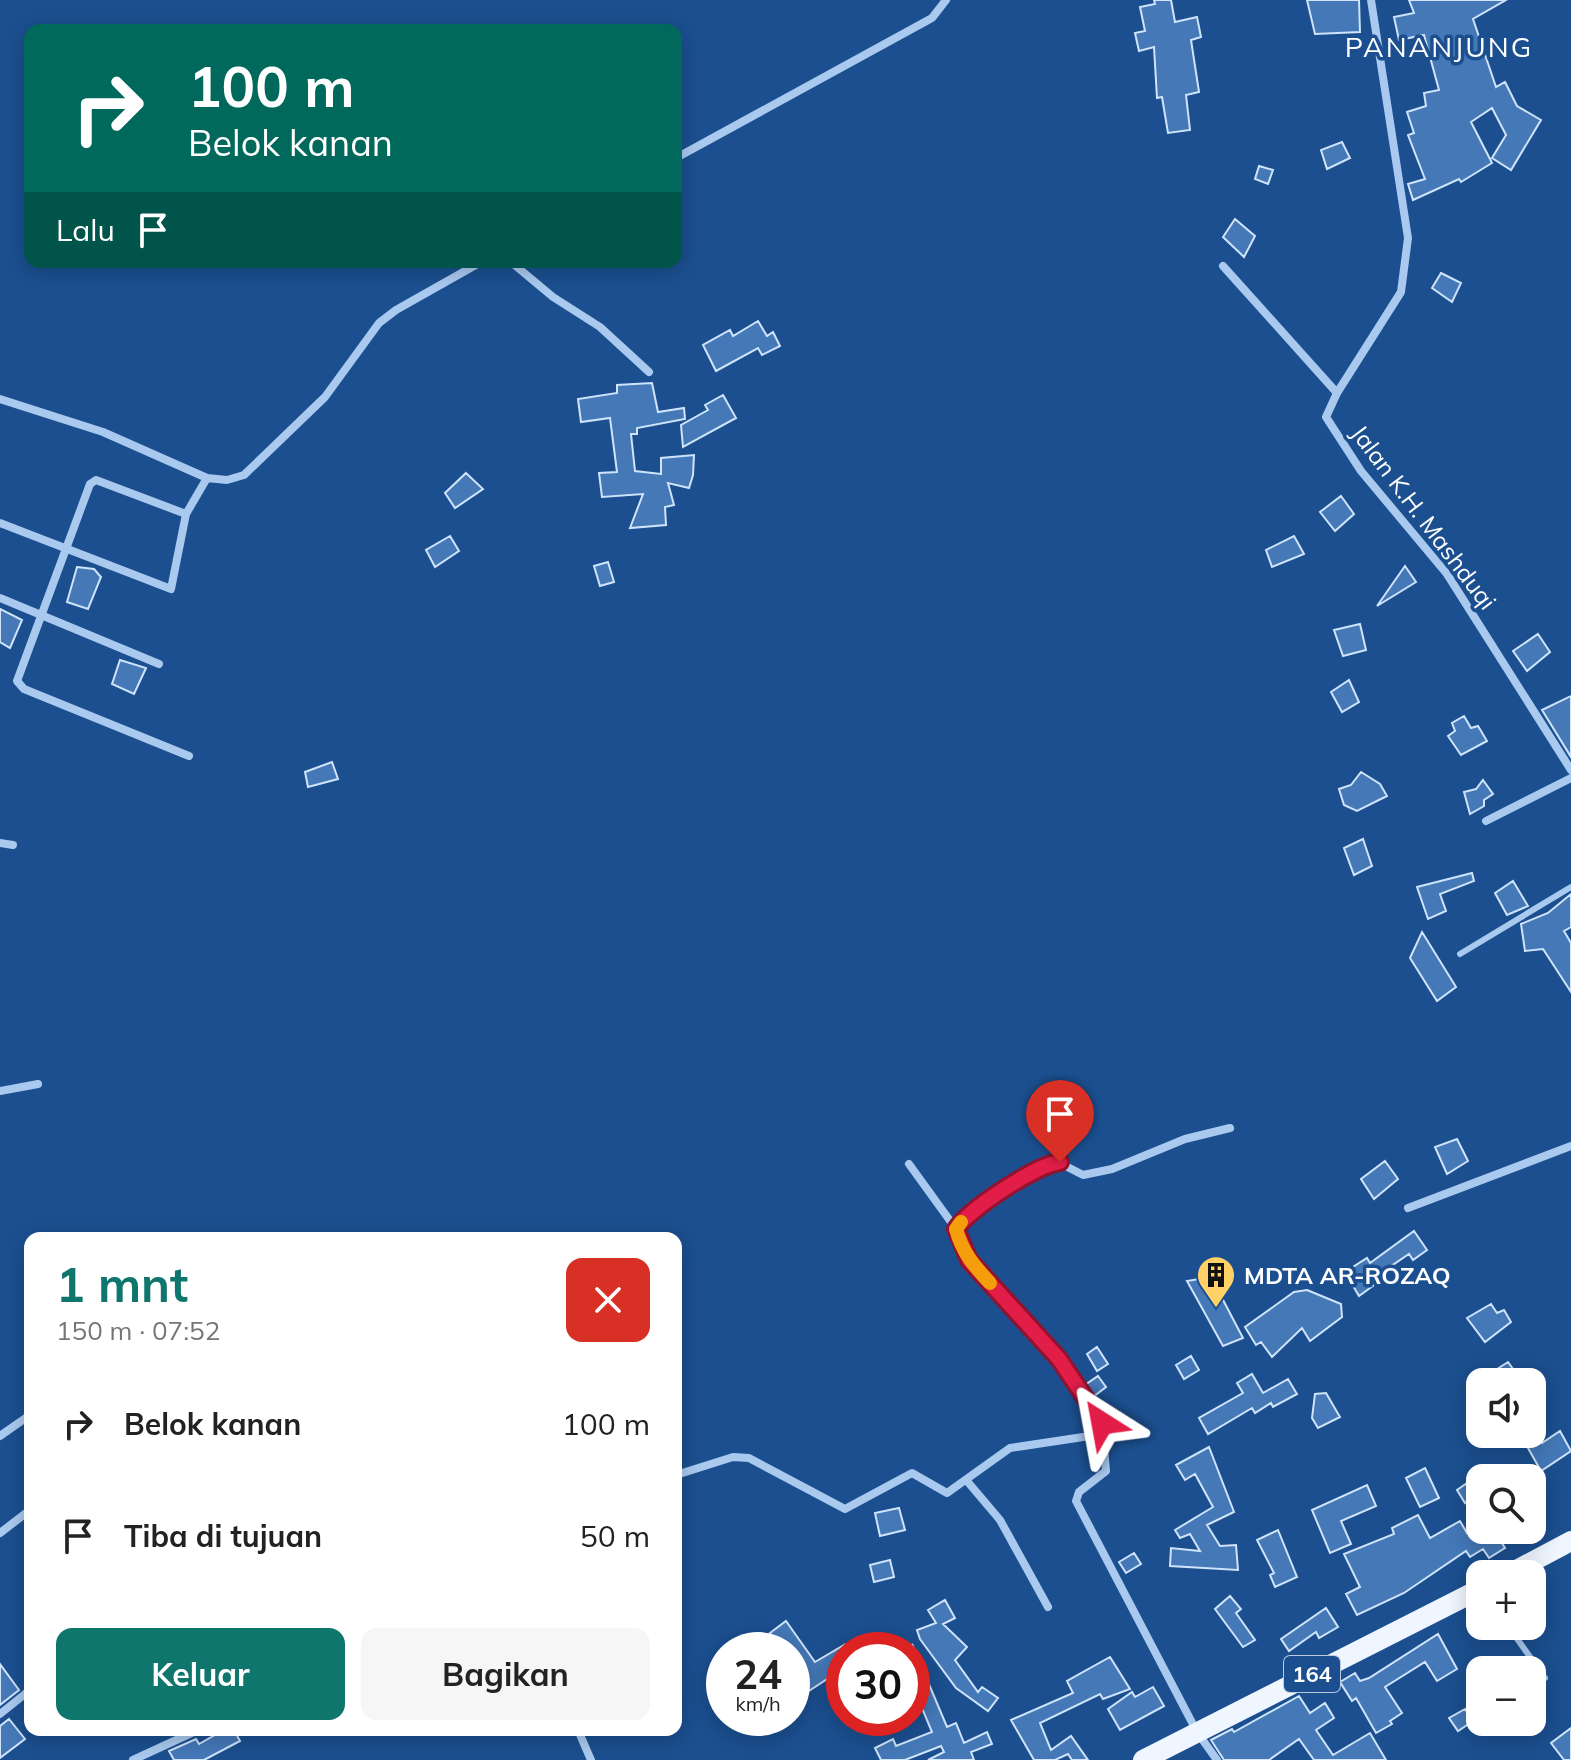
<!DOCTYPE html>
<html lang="id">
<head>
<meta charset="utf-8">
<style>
  :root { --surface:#fff; --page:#f6f6f6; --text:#222; --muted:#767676; --accent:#0f766e }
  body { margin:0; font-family:Mulish,sans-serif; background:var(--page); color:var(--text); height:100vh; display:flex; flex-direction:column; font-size:30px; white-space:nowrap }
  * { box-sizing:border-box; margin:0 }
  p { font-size:26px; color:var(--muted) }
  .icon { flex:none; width:44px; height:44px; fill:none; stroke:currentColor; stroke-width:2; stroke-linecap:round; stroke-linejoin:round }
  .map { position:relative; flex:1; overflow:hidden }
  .drawer { position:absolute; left:24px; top:1232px; width:658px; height:504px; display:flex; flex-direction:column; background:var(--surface); border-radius:16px; box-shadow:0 4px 20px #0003 }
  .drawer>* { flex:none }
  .banner { position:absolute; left:24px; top:24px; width:658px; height:244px; border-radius:16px; box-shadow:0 4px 20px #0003; background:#00695c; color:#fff; overflow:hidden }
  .tools { position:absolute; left:1466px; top:1368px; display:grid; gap:16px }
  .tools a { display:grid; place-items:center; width:80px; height:80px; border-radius:16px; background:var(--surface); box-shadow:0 4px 20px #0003; font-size:40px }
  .speed { position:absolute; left:706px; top:1632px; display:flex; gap:16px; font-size:40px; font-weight:700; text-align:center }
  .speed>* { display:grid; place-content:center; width:104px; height:104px; border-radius:50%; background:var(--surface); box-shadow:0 4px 20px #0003; line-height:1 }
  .speed small { font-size:20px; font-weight:400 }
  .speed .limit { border:12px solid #d22; background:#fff; color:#111 }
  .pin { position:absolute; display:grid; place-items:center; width:68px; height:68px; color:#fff; margin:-82px -34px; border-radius:50% 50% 50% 0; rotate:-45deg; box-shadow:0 0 8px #0007 }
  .pin .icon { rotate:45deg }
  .me { position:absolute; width:88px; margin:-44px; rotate:326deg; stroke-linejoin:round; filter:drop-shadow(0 0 6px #0008) }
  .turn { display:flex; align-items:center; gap:28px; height:168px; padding:0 32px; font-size:36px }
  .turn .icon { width:104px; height:104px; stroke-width:2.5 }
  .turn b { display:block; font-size:56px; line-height:68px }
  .then { display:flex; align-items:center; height:76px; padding:0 32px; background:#0003; gap:16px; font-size:30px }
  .round { display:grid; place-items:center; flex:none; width:84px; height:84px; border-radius:16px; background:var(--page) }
  .headline { display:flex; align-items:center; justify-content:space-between; height:136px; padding:0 32px }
  h1 { font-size:48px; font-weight:700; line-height:60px; color:var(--accent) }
  .cta { display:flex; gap:16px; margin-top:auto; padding:16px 32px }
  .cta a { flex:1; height:92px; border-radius:16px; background:var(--accent); color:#fff; font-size:32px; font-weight:700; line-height:92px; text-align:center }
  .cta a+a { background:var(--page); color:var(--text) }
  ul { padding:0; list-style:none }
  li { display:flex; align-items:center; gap:24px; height:112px; padding:0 32px }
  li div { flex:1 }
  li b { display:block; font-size:30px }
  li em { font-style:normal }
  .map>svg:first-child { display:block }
</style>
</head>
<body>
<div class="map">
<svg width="1571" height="1760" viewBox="0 0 1571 1760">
  <rect width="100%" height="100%" fill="#1b4f8f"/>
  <path fill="#4478b7" stroke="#cfe3fa" stroke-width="2" d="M1154 0H1171L1175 22 1197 17 1201 37 1191 40 1199 92 1186 95 1190 130 1168 133 1162 97 1157 98 1154 47 1139 51 1135 33 1145 31 1140 7 1155 4Z
    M1307 0H1359L1360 32 1315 34Z
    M1409 0H1506L1473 19 1496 87 1505 82 1517 106 1541 120 1511 170 1492 158 1506 135 1492 108 1471 122 1492 163 1461 182 1459 179 1413 200 1408 184 1425 179 1408 135 1414 133 1407 112 1426 106 1424 93 1439 90 1424 35 1399 40 1394 17 1414 13Z
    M1342 142 1350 158 1327 169 1321 150Z
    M1259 166 1273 170 1268 184 1255 179Z
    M1235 219 1255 236 1244 257 1223 237Z
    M1441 273 1461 283 1452 302 1432 288Z
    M758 321 767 336 773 332 780 346 762 355 758 348 716 371 703 345 730 330 733 336Z
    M652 383 658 412 684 408 685 419 637 428V434H631L635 471 661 474V458L694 455 693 475 689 488 668 483 674 505 665 507 666 525 630 528 643 494 602 497 599 473 617 472 610 418 581 422 578 399 617 393V385Z
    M723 395 736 418 683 447 681 425 708 410 705 405Z
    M466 473 483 489 455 508 445 493Z
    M1341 496 1354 514 1335 531 1320 512Z
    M450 536 459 551 435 567 426 550Z
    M1294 536 1304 554 1272 567 1266 550Z
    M608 562 614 582 600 586 594 566Z
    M1405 566 1416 582 1377 606Z
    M77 567 94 569 101 577 88 609 67 602Z
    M0 609 22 620 10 648 0 642Z
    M1360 624 1366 650 1343 656 1334 630Z
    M1538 634 1550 652 1527 671 1513 651Z
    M120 660 146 668 134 694 112 684Z
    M1349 680 1359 702 1342 712 1331 692Z
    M1571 696V757L1542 710Z
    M1464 716 1471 728 1478 726 1487 741 1461 755 1448 736 1455 731 1452 723Z
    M332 762 338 779 308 787 305 772Z
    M1361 772 1380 784 1387 796 1357 811 1344 805 1339 789 1351 785Z
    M1483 780 1493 794 1484 800V806L1470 814 1464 792 1476 789Z
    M1363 839 1372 866 1354 875 1344 848Z
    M1472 873 1474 881 1440 894 1446 911 1428 919 1417 887Z
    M1513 881 1528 906 1507 915 1495 893Z
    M1571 894V927L1564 931 1571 943V992L1543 949 1525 951 1521 924 1548 913Z
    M1422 932 1456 987 1437 1001 1410 958Z
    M1457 1139 1468 1161 1447 1174 1435 1147Z
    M1385 1161 1398 1179 1374 1199 1361 1179Z
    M1414 1231 1427 1250 1413 1260 1409 1254 1378 1275 1381 1280 1359 1296 1345 1272 1367 1258 1370 1263Z
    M1211 1277 1243 1338 1223 1346 1187 1281Z
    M1307 1290 1341 1304 1342 1317 1310 1341 1302 1328 1272 1357 1261 1342 1256 1345 1245 1327 1294 1292Z
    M1491 1304 1497 1313 1504 1310 1511 1322 1485 1342 1467 1318Z
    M1097 1347 1108 1364 1097 1371 1087 1354Z
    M1191 1356 1199 1370 1184 1379 1176 1365Z
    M1508 1362 1518 1376 1502 1382 1494 1371Z
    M1252 1374 1263 1393 1288 1379 1297 1394 1273 1407 1271 1403 1255 1413 1252 1408 1208 1434 1199 1418 1243 1393 1237 1383Z
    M1098 1376 1106 1387 1093 1397 1085 1385Z
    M1326 1393 1340 1417 1318 1428 1312 1418 1315 1394Z
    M1560 1431 1571 1451 1541 1471 1520 1434H1537L1542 1443Z
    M1209 1447 1234 1512 1207 1525 1220 1546 1236 1545 1238 1570 1170 1566 1171 1548 1200 1551 1190 1534 1180 1538 1175 1530 1213 1507 1195 1474 1185 1480 1176 1465Z
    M1425 1468 1439 1498 1420 1507 1406 1478Z
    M1480 1474V1493L1465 1503 1457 1490Z
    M1367 1485 1376 1506 1341 1521 1351 1544 1330 1553 1312 1510Z
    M899 1508 905 1530 880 1536 875 1513Z
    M1418 1515 1430 1538 1460 1521 1467 1533 1480 1524V1530H1494L1505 1548 1489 1558 1483 1549 1470 1557 1466 1551 1404 1593 1357 1615 1346 1594 1360 1587 1344 1554 1394 1534 1392 1528Z
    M1278 1530 1297 1577 1275 1587 1270 1575 1274 1573 1257 1540Z
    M1134 1553 1141 1564 1126 1573 1119 1562Z
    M890 1560 894 1577 874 1582 870 1565Z
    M1230 1596 1241 1609 1236 1613 1255 1640 1243 1647 1215 1609Z
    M945 1600 955 1618 943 1624 967 1647 955 1660 978 1692 982 1687 998 1698 988 1711 956 1688 920 1639 917 1630 936 1623 928 1610Z
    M1326 1608 1338 1627 1319 1638 1316 1632 1289 1651 1281 1639Z
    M786 1621 815 1662 844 1645V1668L792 1702V1650H782L770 1633Z
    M1438 1634 1457 1669 1437 1681 1425 1662 1385 1687 1402 1713 1390 1721 1392 1724 1376 1733 1356 1698 1352 1701 1340 1682 1355 1673 1360 1681 1369 1678Z
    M912 1644 947 1727 956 1723 964 1743 987 1732 992 1744 971 1752 974 1760H928L944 1752 941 1746 905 1760H881L875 1748 893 1739 896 1746 932 1732 922 1708 912 1713Z
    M1110 1657 1130 1689 1103 1699 1100 1694 1040 1723 1051 1750 1071 1736 1088 1760H1072L1068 1754 1055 1760H1034L1011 1720 1073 1693 1067 1681Z
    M0 1664 19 1690 0 1705Z
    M1153 1687 1164 1706 1120 1730 1108 1709 1132 1692 1135 1697Z
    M1299 1696 1310 1713 1325 1703 1334 1718 1316 1730 1333 1755 1370 1733 1386 1760H1314L1299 1739 1269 1760H1224L1211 1740 1232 1729 1234 1732Z
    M1465 1709 1473 1721 1458 1731 1449 1718Z
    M9 1719 25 1739 0 1758V1726Z
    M1571 1728V1760H1564L1551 1743Z
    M224 1730H234L240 1741 204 1760H174L169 1751 196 1739 199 1744Z"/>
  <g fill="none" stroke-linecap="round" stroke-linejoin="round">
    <path stroke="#a9c9ee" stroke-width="6" d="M1460 954 1571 887
      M1508 1626 1545 1678"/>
    <path stroke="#a9c9ee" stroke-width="8" d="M1371 0 1408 238 1401 292 1337 393 1326 417 1361 471 1447 574 1571 770
      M676 158 932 18 946 0
      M511 262 553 297 600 327 649 372
      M1223 266 1337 393
      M0 399 103 432 207 478
      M0 523 171 589 186 514
      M0 598 159 664
      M189 756 24 689 17 681 90 484 96 480 186 514 207 478 227 480 244 475 325 397 379 323 396 310 481 262
      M1486 821 1571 778
      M0 843 13 845
      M0 1091 38 1084
      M909 1164 956 1229
      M1408 1208 1571 1146
      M0 1436 30 1415
      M676 1475 733 1457 749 1458 845 1509 912 1473 947 1493 1010 1448 1103 1434
      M967 1481 1000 1520 1048 1607
      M0 1533 30 1510
      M0 1714 30 1690
      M578 1730 591 1760
      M133 1760 198 1730
      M1217 1760 1197 1732 1076 1501 1079 1492 1106 1471 1102 1423 1059 1359 969 1260 956 1229 973 1210 1056 1161 1083 1175 1112 1169 1185 1139 1230 1128"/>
    <path stroke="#f0f6ff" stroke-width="20" d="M1509 1574 1571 1541
      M1143 1760 1480 1589"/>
  </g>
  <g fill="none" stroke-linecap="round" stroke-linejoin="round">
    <defs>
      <path id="route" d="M1060 1162C1036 1165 969 1209 956 1229L969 1260 1059 1359 1102 1423"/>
    </defs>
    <use href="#route" stroke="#92132f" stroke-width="20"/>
    <use href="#route" stroke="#e11d48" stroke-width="14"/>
    <path stroke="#f59e0b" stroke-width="14" d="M961 1222 956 1229C962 1252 974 1266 990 1283"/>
  </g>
  <defs>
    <symbol id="building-pin" viewBox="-11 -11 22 30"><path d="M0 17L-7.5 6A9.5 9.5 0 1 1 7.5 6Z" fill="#ffd166" stroke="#1b4f8f"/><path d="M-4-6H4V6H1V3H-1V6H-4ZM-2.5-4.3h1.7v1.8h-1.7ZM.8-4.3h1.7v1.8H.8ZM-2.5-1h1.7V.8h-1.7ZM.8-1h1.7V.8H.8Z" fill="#111"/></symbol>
  </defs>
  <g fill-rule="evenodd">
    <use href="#building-pin" x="1194" y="1253" width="44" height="60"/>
  </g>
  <g text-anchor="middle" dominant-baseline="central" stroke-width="7" stroke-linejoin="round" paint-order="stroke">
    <rect fill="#1b4f8f" stroke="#bbcadd" stroke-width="2" x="1284" y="1656" width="56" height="36" rx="6"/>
    <g font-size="22" font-weight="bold" fill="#fff">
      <text x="1312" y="1674">164</text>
    </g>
    <g font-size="24" fill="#fff" stroke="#1b4f8f">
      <text transform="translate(1424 517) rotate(53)">Jalan K.H. Mashduqi</text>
    </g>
    <g font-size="24" font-weight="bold" fill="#fff" stroke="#1b4f8f" text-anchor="start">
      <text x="1244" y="1275">MDTA AR-ROZAQ</text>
    </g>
    <g font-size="28" letter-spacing="2" fill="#fff" stroke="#1b4f8f">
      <text x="1439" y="46">PANANJUNG</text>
    </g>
  </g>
</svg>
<div class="tools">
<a><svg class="icon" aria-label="sound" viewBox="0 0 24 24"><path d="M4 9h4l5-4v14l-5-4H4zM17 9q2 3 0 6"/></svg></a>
<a><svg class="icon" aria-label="search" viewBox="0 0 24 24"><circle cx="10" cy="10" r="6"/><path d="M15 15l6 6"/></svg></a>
<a>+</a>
<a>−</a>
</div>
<div class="speed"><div>24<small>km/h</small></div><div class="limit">30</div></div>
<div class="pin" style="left:1060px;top:1162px;background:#d93025"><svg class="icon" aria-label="arrive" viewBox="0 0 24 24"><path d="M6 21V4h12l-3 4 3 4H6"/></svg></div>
<svg class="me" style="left:1102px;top:1423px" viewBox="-20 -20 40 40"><path d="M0-17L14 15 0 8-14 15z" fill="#e11d48" stroke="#fff" stroke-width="4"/></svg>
<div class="banner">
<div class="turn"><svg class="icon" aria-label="right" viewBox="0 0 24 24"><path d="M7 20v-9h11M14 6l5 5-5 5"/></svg><div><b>100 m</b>Belok kanan</div></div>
<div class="then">Lalu<svg class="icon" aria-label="arrive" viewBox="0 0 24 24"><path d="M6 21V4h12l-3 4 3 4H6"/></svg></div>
</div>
<section class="drawer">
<div class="headline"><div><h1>1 mnt</h1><p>150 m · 07:52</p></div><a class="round" style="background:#d93025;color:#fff"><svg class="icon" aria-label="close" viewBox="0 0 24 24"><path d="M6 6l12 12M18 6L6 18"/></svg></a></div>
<ul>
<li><svg class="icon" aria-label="right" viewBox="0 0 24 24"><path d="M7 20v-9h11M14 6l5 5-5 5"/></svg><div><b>Belok kanan</b></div><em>100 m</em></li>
<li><svg class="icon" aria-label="arrive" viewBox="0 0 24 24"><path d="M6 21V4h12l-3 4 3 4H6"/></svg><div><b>Tiba di tujuan</b></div><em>50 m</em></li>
</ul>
<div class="cta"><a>Keluar</a><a>Bagikan</a></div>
</section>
</div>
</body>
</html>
